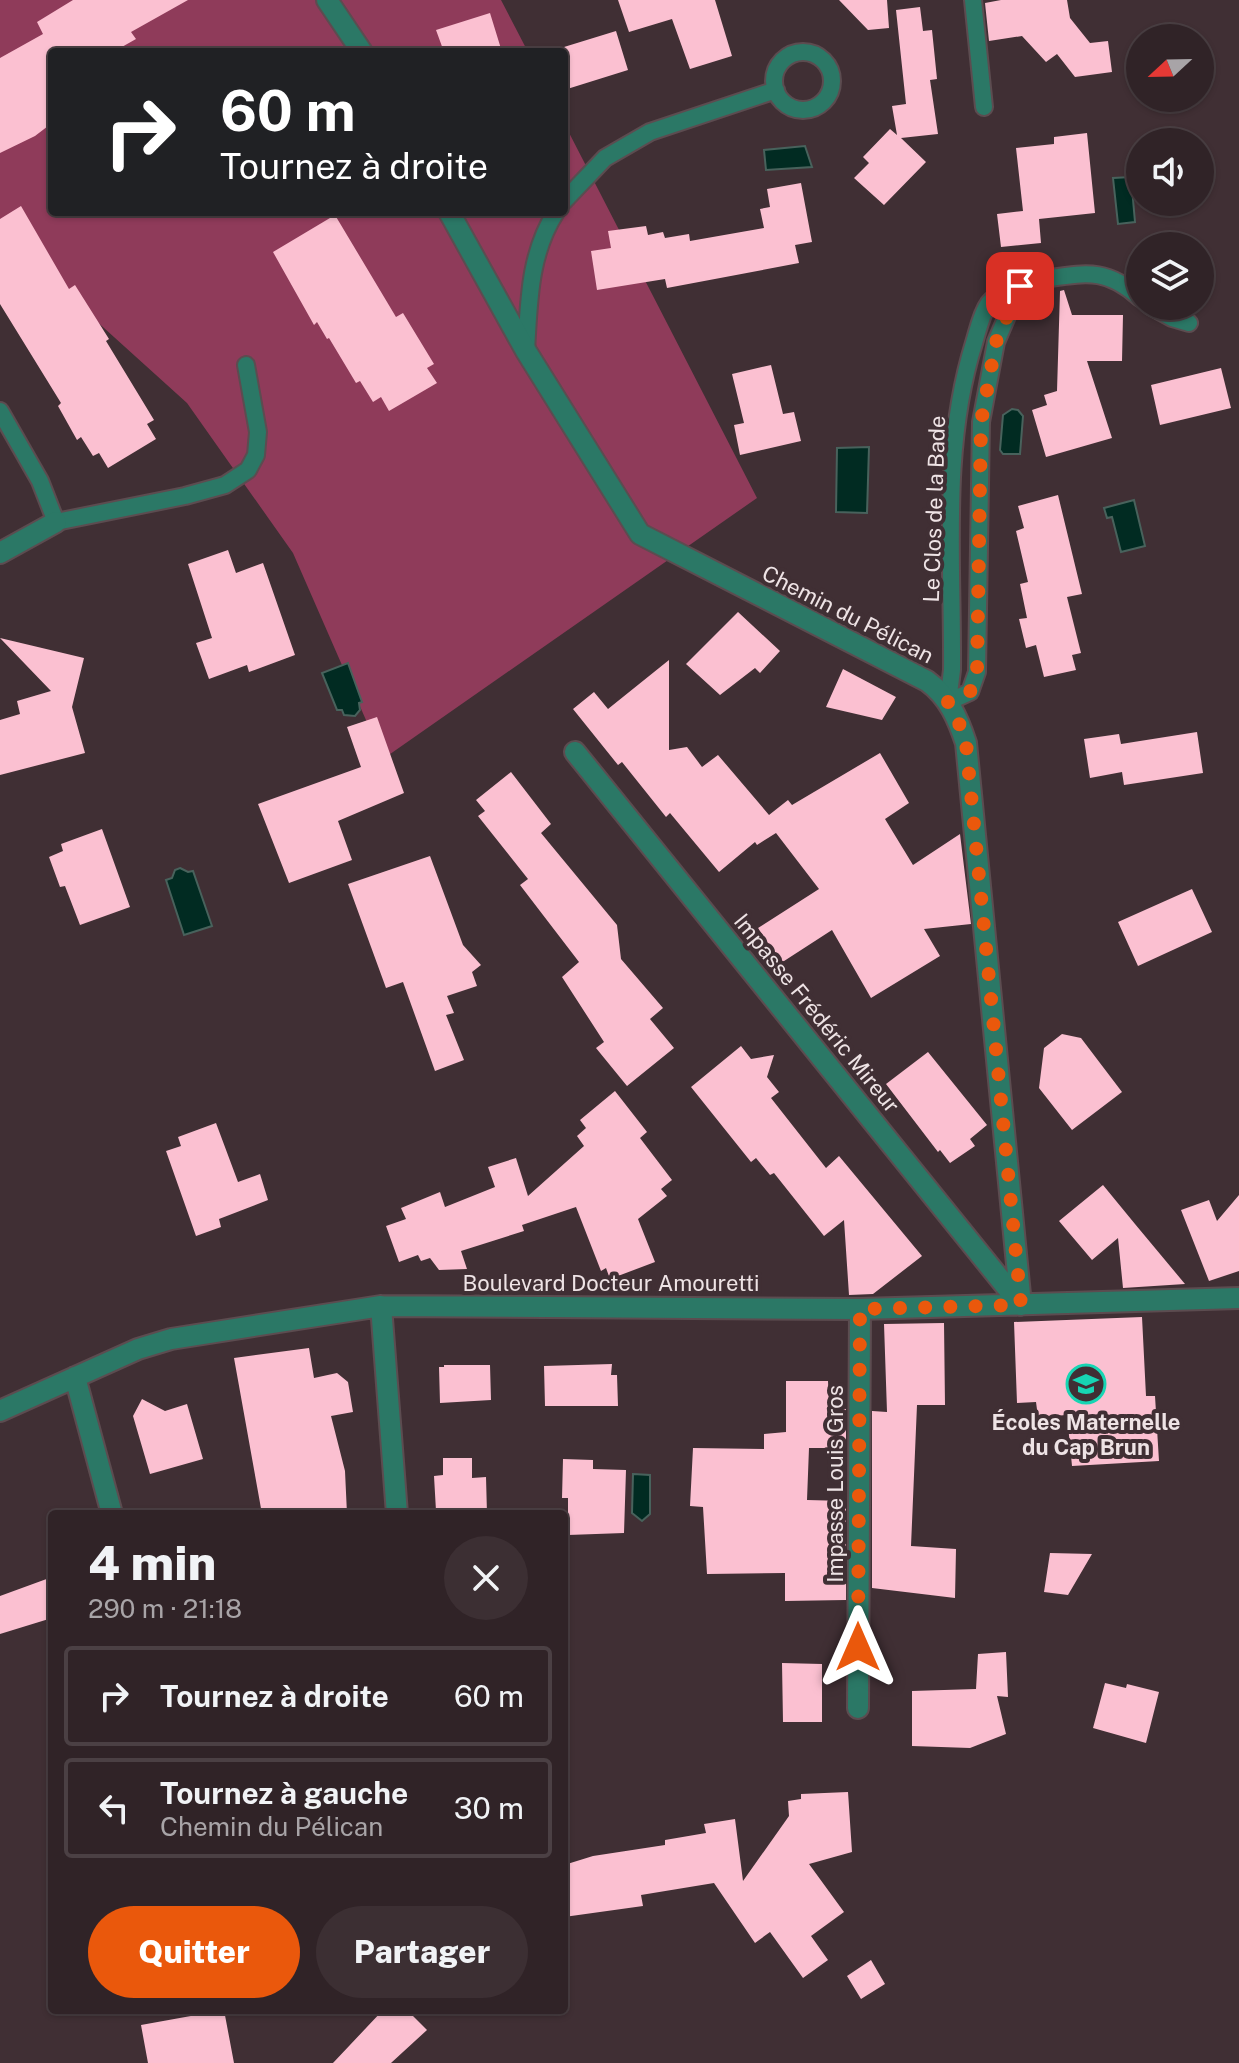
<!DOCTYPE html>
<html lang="fr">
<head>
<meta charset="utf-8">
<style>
  :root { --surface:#302327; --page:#3c2f33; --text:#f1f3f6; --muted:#a8a4a7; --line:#4b4044; --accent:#ea580c }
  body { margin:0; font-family:"Public Sans",sans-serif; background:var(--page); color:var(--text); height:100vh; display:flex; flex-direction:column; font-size:30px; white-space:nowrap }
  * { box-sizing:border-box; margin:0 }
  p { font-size:26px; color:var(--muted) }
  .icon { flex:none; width:44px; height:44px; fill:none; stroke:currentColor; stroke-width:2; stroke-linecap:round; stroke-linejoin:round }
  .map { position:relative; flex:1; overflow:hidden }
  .side { position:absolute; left:48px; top:1510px; width:520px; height:504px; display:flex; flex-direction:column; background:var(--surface); border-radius:8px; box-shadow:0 2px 6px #0004,0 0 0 2px var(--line) }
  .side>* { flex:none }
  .banner { position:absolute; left:48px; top:48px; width:520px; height:168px; border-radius:8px; box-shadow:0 2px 6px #0004,0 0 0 2px var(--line); background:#202124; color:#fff; overflow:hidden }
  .needle { width:52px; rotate:248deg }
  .fabs { position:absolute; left:1126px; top:24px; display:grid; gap:16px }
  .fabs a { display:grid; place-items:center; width:88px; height:88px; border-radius:50%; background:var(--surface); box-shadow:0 2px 6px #0004,0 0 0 2px var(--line); font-size:40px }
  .pin { position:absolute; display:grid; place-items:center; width:68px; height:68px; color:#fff; margin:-34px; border-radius:16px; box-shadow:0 4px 12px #0006 }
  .me { position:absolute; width:88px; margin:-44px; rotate:0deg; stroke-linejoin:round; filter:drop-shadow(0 0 6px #0008) }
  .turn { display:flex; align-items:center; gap:28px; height:168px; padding:0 40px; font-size:36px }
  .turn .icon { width:104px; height:104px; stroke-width:2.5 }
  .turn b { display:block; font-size:56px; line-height:68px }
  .round { display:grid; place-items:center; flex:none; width:84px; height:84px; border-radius:42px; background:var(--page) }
  .headline { display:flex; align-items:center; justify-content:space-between; height:136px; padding:0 40px }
  h1 { font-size:48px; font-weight:800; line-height:60px }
  .primary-button { display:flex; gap:16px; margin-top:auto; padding:16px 40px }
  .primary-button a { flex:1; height:92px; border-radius:48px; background:var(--accent); color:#fff; font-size:32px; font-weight:800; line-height:92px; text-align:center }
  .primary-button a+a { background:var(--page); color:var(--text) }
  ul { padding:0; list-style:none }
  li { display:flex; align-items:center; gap:24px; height:100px; margin:0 16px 12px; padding:0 24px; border:4px solid var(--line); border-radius:8px }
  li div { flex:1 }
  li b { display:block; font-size:30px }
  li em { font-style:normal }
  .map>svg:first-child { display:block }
</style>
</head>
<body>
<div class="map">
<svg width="1239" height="2063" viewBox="0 0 1239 2063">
  <rect width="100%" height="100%" fill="#402f34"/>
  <path fill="#8f3b5a" d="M0 0H501L528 52H52V212H564V123L757 498 383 759 293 553 187 403 0 234Z"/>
  <path fill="#012b22" stroke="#48625c" stroke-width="2" d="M805 146 812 167 766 170 764 150Z
    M1131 177 1135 222 1118 224 1113 178Z
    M1012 409 1018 410 1023 416 1020 454H1003L1000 450 1003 415Z
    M869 447 867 513 836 512 837 448Z
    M1134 500 1145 546 1121 552 1112 517 1107 518 1104 508Z
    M348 663 362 702 359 703 360 710 355 716 344 715 342 710H337L322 673Z
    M180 868 188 872 193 871 212 926 184 935 166 880 172 878 175 870Z
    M633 1474 650 1475V1514L642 1521 632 1513Z"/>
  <path fill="#fbc0d1" d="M73 0H188L131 32 136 39 113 52H52V123L35 136 0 153V58L43 34 37 22Z
    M618 0H715L732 56 690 69 672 19 629 32Z
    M839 0H887L889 28 868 30Z
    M1001 0H1067L1070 18 1090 43 1108 41 1112 72 1075 77 1057 54 1046 62 1022 36 989 41 985 3Z
    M920 7 923 31 932 30 937 79 930 80 938 134 901 138 926 162 884 205 854 178 869 163 863 157 890 129 897 135 892 106 906 104 896 10Z
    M490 13 502 52H444L436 30Z
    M616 31 628 70 564 90V47Z
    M1087 133 1095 213 1039 219 1041 243 1001 247 997 214 1023 211 1016 148 1054 144V137Z
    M801 183 812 242 795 245 799 263 667 288 665 279 597 290 591 251 611 248 608 231 646 226 648 235 663 232 665 238 689 234 690 241 764 228 760 209 770 207 767 189Z
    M21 206 69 289 75 285 109 339 106 341 154 420 147 424 156 439 108 468 99 453 93 456 81 437 77 440 58 406 61 403 0 304V219Z
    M335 215 396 317 403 313 434 364 427 368 437 383 389 411 381 397 373 402 360 381 356 383 329 338 327 339 317 322 314 325 273 252Z
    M1064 290 1072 315H1123L1122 361H1087L1112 438 1046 457 1032 410 1047 405 1044 395 1057 391 1060 291Z
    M771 365 783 414 794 412 801 441 740 455 734 425 744 423 732 374Z
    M1221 368 1231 408 1160 425 1151 385Z
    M1058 495 1082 594 1067 597 1081 653 1072 655 1076 670 1044 677 1036 645 1026 648 1019 619 1027 618 1020 584 1028 582 1016 531 1024 528 1018 506Z
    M228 550 236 573 263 563 295 655 249 672 247 665 209 679 196 643 212 638 188 564Z
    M738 612 780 651 760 673 755 668 720 695 686 664Z
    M0 638 84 658 72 707 85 753 0 775V720L20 714 17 701 51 691Z
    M669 660V750L687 747 702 767 718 755 769 815 788 800 792 805 880 753 909 803 885 819 913 865 960 834 971 924 924 929 940 956 871 998 832 930 781 963 758 928 819 889 776 833 757 845 755 842 719 872 670 813 666 817 622 762 618 765 573 709 594 692 608 709Z
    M843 669 896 697 882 720 826 707Z
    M377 717 404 793 338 821 352 860 289 883 258 804 361 767 347 727Z
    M1197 732 1203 773 1124 785 1122 772 1090 778 1084 739 1119 734 1121 744Z
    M511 772 551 824 541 833 617 925 621 959 663 1008 650 1019 674 1048 627 1086 596 1048 604 1042 562 977 579 962 520 885 528 879 478 816 485 811 476 800Z
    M102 829 130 907 80 925 65 886 60 887 49 857 63 851 61 844Z
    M430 856 463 945 481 965 472 972 477 986 447 996 454 1013 446 1015 464 1060 435 1071 403 982 386 988 348 884Z
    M1192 889 1212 932 1138 966 1118 922Z
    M1062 1034 1081 1038 1122 1092 1072 1130 1039 1088 1044 1048Z
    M741 1046 751 1059 774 1055 767 1077 779 1092 771 1098 826 1168 839 1156 922 1256 873 1294 849 1295 844 1220 824 1236 774 1173 770 1175 756 1158 751 1162 691 1087Z
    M928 1052 987 1125 970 1139 975 1146 950 1163 940 1150 938 1152 886 1084Z
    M615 1091 647 1132 640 1138 672 1180 661 1189 667 1196 638 1219 655 1262 610 1279 606 1268 601 1271 576 1207 522 1225 524 1231 461 1251 467 1269 439 1270 430 1258 421 1261 418 1255 399 1262 386 1226 406 1219 401 1208 440 1192 445 1207 495 1187 488 1167 516 1158 528 1196 584 1146 577 1136 586 1128 580 1120Z
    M216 1123 238 1182 260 1174 268 1200 219 1219 221 1227 196 1236 166 1151 181 1146 178 1137Z
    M1103 1185 1135 1224 1185 1284 1123 1288 1118 1238 1092 1260 1059 1221Z
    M1239 1195V1271L1209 1281 1181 1210 1209 1200 1217 1221Z
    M1142 1317 1146 1396H1155L1159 1461 1072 1466 1067 1415 1038 1417 1036 1402 1017 1403 1014 1322Z
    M944 1323 945 1405H917L911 1546 956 1549 955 1598 872 1588V1411L887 1412 884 1324Z
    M309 1348 314 1378 337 1373 348 1382 353 1412 331 1416 345 1471 347 1514H262L234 1358Z
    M612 1364 611 1375H617L618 1406H545L544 1366Z
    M444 1365H490L491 1400 440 1403 439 1367H444Z
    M786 1381H828L829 1407 846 1409V1448H809L807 1500 846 1501V1600L785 1601V1573L707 1574 703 1507 690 1506 693 1448 764 1449V1434L786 1432Z
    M142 1399 165 1411 187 1404 203 1459 150 1474 133 1416Z
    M443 1458H472V1478L486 1477 487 1514H444V1510L436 1511 434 1476 443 1475Z
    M563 1459 593 1460V1469L626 1470 624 1533 568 1535V1498H562Z
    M1050 1553 1092 1554 1068 1595 1044 1592Z
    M52 1577V1618L0 1634V1596Z
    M1006 1652 1008 1697 997 1696 1006 1734 970 1748 912 1746V1691L976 1689 978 1654Z
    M782 1663 822 1664V1722H783Z
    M1105 1683 1126 1688 1127 1684 1159 1692 1146 1743 1093 1728Z
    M848 1792 852 1852 809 1864 844 1912 811 1936 828 1960 803 1978 770 1932 755 1943 714 1883 641 1895 643 1906 564 1917V1865L593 1856 665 1845V1840L706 1833 704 1824 735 1819 743 1881 789 1816 788 1801 801 1799V1794Z
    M871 1960 885 1984 861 1999 847 1976Z
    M224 2010 234 2063H148L141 2025Z
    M383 2010H407L427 2030 391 2063H333Z"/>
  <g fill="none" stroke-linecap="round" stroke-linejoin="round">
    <defs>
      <path id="lane" d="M973 0 984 107
        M774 81a29 29 0 1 1 58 0a29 29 0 1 1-58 0Z
        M564 201 605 158 650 132 776 90
        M1020 286 996 342 981 422 977 672 970 692 948 702 952 670C953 561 941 448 974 343 978 330 981 314 989 303 1003 287 1031 281 1050 278 1090 272 1109 270 1140 298
        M1150 306 1172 318 1189 323
        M526 351C529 302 529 254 556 212
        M0 411 40 481 56 522 185 496 225 485 248 470 256 455 258 432 246 365"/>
      <path id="street" d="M327 0 362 52
        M449 212 526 351 640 534 927 681C949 697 958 719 966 743L1021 1305
        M0 553 56 522
        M575 752 1021 1305
        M381 1306 397 1514
        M75 1377 112 1514
        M0 1411 138 1349 171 1339 381 1306 860 1309 1239 1298
        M858 1708 860 1309"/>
    </defs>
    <use href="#lane" stroke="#5c4c50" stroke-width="20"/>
    <use href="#street" stroke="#5c4c50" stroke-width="24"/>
    <use href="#lane" stroke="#2b7866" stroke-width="16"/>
    <use href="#street" stroke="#2b7866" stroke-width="20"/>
  </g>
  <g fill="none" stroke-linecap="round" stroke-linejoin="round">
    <path stroke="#ea580c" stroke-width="14" stroke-dasharray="0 25.2" d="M858 1647 860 1309 1021 1305 966 743 955 712 948 702 970 692 977 672 981 422 996 342 1020 286"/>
  </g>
  <defs>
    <symbol id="school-ring" viewBox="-11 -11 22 22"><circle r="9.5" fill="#402f34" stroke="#17d5b3" stroke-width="1.5"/><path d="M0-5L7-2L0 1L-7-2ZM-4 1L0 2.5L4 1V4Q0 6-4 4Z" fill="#17d5b3"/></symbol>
  </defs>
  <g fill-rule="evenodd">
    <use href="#school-ring" x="1064" y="1362" width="44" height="44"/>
  </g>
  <g text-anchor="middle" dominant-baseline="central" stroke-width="8" stroke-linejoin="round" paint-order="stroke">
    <g font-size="22" fill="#eee3e5" stroke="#402f34">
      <text transform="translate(934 509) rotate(-88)">Le Clos de la Bade</text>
      <text transform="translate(848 614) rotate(27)">Chemin du Pélican</text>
      <text transform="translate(817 1013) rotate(51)">Impasse Frédéric Mireur</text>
      <text x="611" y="1283">Boulevard Docteur Amouretti</text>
      <text transform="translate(835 1484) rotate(-90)">Impasse Louis Gros</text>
    </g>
    <g font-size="22" font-weight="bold" fill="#eee3e5" stroke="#402f34">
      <text x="1086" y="1422">Écoles Maternelle<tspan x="1086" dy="25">du Cap Brun</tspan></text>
    </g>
  </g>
</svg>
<div class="fabs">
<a><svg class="needle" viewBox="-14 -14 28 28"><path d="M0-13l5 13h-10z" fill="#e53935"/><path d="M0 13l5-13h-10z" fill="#a8a4a7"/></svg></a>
<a><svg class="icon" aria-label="sound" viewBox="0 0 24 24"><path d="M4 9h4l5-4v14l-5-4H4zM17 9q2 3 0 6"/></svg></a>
<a><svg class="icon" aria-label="layers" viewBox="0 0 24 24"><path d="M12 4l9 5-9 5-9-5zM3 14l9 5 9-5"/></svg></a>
</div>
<div class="pin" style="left:1020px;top:286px;background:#d93025"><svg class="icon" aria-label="arrive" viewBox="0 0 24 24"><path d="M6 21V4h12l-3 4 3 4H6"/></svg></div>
<svg class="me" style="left:858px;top:1647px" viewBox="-20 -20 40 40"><path d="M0-17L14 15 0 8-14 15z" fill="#ea580c" stroke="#fff" stroke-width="4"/></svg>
<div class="banner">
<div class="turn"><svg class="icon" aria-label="right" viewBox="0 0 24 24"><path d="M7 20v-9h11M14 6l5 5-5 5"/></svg><div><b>60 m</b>Tournez à droite</div></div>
</div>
<section class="side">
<div class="headline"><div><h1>4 min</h1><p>290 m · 21:18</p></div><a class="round"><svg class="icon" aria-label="close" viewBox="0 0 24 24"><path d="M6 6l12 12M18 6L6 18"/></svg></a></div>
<ul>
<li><svg class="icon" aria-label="right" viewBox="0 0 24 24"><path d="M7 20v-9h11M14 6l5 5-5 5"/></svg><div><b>Tournez à droite</b></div><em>60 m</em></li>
<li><svg class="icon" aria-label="left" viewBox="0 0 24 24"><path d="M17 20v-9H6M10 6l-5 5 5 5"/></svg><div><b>Tournez à gauche</b><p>Chemin du Pélican</p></div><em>30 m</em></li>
</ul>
<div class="primary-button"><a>Quitter</a><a>Partager</a></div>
</section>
</div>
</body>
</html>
